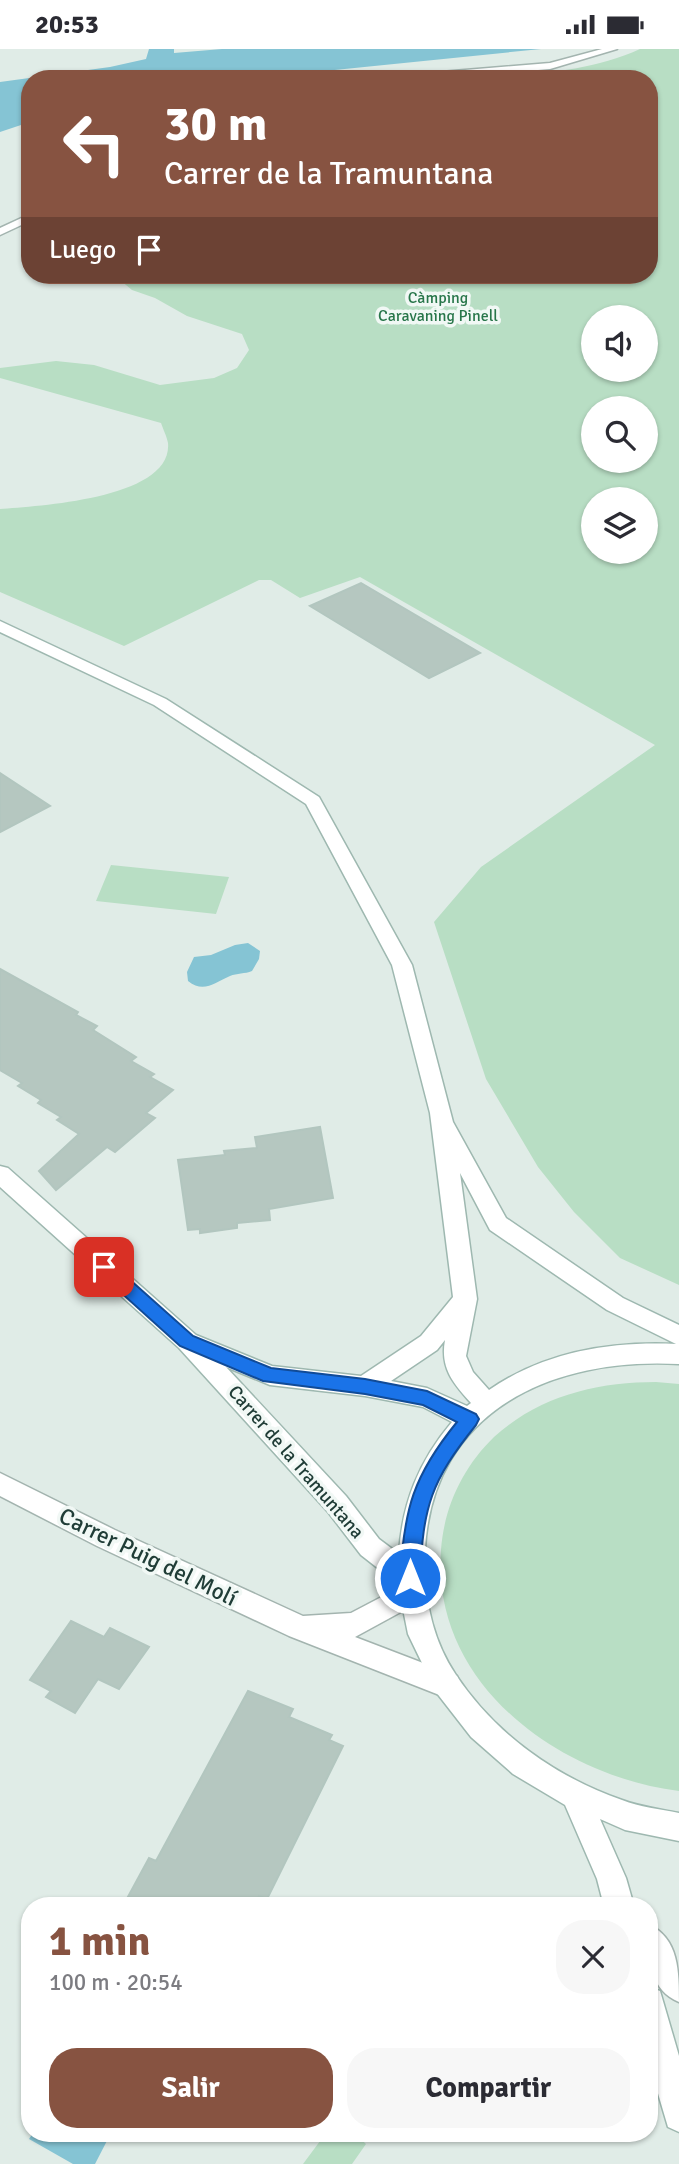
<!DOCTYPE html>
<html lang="es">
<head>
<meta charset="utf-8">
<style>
  :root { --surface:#fff; --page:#f7f7f7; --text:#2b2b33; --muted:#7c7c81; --accent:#875341 }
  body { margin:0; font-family:Signika,sans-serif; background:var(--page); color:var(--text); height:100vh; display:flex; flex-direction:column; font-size:26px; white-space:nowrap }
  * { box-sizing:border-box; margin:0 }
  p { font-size:23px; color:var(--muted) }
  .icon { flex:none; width:38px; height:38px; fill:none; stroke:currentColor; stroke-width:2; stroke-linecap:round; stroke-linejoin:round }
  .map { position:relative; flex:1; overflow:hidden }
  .drawer { position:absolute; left:21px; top:1848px; width:637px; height:245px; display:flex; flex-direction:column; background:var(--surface); border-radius:28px; box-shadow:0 2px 5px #0004 }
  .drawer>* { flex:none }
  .banner { position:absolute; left:21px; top:21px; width:637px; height:214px; border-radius:28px; box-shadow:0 2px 5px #0004; background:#875341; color:#fff; overflow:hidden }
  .buttons { position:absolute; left:581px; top:256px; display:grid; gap:14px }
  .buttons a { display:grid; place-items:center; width:77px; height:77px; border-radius:50%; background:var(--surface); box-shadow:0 2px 5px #0004; font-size:35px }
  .pin { position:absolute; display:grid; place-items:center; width:60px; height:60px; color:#fff; margin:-30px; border-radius:14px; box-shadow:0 4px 10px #0006 }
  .me { position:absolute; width:77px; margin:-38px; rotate:0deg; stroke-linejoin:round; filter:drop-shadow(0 0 5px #0008) }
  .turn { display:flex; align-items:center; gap:24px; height:147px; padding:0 28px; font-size:32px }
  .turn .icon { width:91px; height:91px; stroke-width:2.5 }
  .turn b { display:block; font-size:49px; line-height:60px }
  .then { display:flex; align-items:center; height:66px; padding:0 28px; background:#0003; gap:14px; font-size:26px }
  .round { display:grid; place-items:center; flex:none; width:74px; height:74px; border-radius:28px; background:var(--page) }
  .overview { display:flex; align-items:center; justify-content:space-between; height:119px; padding:0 28px }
  h1 { font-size:42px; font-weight:800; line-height:52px; color:var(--accent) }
  .button { display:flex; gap:14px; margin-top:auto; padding:14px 28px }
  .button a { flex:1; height:80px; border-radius:28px; background:var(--accent); color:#fff; font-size:28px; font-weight:800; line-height:80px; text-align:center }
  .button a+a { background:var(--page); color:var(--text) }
  .status { display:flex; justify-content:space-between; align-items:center; height:49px; padding:0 35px; background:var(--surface); direction:ltr }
  .status svg { height:19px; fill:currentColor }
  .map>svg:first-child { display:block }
</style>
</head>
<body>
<div class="status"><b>20:53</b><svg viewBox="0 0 49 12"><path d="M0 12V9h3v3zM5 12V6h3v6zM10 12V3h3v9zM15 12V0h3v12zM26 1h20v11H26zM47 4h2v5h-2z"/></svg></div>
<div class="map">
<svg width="679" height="2115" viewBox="0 0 679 2115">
  <rect width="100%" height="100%" fill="#e0ece7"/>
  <path fill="#b8dec4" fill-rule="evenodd" d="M640 0H679V1236L620 1209 574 1163 538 1118 486 1030 434 873 481 818 655 696 360 528 300 549 271 531H259L124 597 0 543V460C37 457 173 450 168 394 167 388 163 380 161 374L0 329V319L56 312 94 316 160 336 214 329 237 319 249 301 242 285 187 267 155 249 132 241 114 226H649V30H449C514 26 580 27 640 0ZM593 268H646V320H593ZM593 359H646V411H593ZM593 450H646V502H593Z
    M111 816 229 828 216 865 96 852Z
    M656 1333 679 1335V1742C559 1727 431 1635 441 1501 444 1458 463 1418 494 1388 539 1347 597 1333 656 1333Z
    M326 2084H354L366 2095 352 2115H303Z"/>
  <path fill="#85c4d4" d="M149 0H174V4L222 0H541L315 23 274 30H30V73L0 83V33L110 18 146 10Z
    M248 894 260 902 259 910 252 922C245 925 237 924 230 927 215 933 204 945 188 932L187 923 194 908 211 906 235 896Z
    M33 2084H111L95 2115H73L29 2090Z"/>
  <path fill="#b5c7c0" stroke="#b2c6bf" stroke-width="2" d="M361 534 480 604 429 629 310 557Z
    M0 724 50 757 0 783Z
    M0 920 78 963 76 966 97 977 93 981 136 1008 131 1012 154 1025 150 1028 173 1041 146 1064 155 1069 115 1103 107 1098 56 1141 39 1122 79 1085 57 1071 61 1068 38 1054 41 1051 18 1037 22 1034 0 1021Z
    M320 1078 333 1149 269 1160 270 1171 237 1174V1179L200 1184V1180L188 1181 178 1111 225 1106 224 1102 257 1099 255 1088Z
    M71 1572 104 1588 110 1579 149 1598 119 1640 98 1630 75 1664 46 1648 51 1642 30 1631Z
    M248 1642 293 1660 289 1668 332 1686 329 1691 343 1697 267 1850 259 1847 254 1857H123L149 1809 156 1812Z"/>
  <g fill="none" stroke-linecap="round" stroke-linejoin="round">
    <defs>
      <path id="minor" d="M602 0H617L550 20 430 30H388L393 27 550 14Z
        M30 165V172L0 186V179Z
        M0 1424 115 1481 303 1567 351 1564 412 1532 421 1536 425 1544 421 1552 355 1588 457 1627 461 1636 457 1645 447 1649 289 1587 97 1497 0 1447Z
        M649 1876C679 1889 679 1924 679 1953 647 1940 649 1905 649 1876Z"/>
      <path id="secondary" d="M0 572 166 650 319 748 412 916 453 1073 506 1169 623 1249 679 1276V1315C554 1308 433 1360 425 1500 423 1544 431 1589 456 1626 495 1685 556 1728 622 1751 640 1758 660 1760 679 1764V1792L625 1781 600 1770 626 1829 634 1857H604L597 1830 565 1756 513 1725 471 1688 436 1643 408 1585 398 1535 361 1506 328 1463 179 1299 0 1138V1117L8 1119 196 1286 272 1317 361 1327 421 1287 453 1248 430 1064 392 916 306 755 154 656 0 583ZM460 1124 490 1181 607 1261 676 1295C610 1292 544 1303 489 1341L473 1323 466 1307 477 1250ZM445 1291C440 1319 453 1334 471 1354L467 1357 427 1339 391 1332 437 1301ZM226 1318 270 1336 365 1347 423 1358 452 1373C419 1412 402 1454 399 1505L379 1490 346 1447Z
        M649 1938 660 1942 679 2007V2083L668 2078 649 2014Z"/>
    </defs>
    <use href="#minor" stroke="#a3b4af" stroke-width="3"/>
    <use href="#secondary" stroke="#9eb8b0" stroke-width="3"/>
    <use href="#minor" fill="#fff" fill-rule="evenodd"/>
    <use href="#secondary" fill="#fff" fill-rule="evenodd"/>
  </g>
  <path fill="#1a73e8" stroke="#114b97" stroke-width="2" d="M104 1211 110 1213 193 1287 271 1319 365 1330 427 1342 476 1365 479 1370 476 1376C431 1432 423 1457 420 1529L417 1535 410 1537 403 1535 400 1529C404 1460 413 1427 457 1373L423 1356 365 1345 263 1332 180 1297 97 1222 95 1218 97 1213Z"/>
  <g text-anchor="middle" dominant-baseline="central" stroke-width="7" stroke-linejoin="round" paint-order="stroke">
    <g font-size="16" fill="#28764a" stroke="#f1f8f5">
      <text x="438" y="249">Càmping<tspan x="438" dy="18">Caravaning Pinell</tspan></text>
    </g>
    <g font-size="19" fill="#203d37" stroke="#f1f8f5">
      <text transform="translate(296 1413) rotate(49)">Carrer de la Tramuntana</text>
    </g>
    <g font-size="23" fill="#203d37" stroke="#f1f8f5">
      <text transform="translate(148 1508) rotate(26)">Carrer Puig del Molí</text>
    </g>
  </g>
</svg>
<div class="buttons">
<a><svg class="icon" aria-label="sound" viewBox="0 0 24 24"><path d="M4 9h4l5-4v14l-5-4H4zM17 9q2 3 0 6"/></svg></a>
<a><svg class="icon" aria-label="search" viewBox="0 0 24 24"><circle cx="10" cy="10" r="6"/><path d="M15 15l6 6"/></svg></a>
<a><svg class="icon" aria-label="layers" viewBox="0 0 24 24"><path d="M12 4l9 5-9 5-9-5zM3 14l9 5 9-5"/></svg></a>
</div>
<div class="pin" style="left:104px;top:1218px;background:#d93025"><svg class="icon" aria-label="arrive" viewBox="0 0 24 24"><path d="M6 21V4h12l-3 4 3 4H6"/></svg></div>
<svg class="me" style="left:410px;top:1529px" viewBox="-20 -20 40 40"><circle r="17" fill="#1a73e8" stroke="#fff" stroke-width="3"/><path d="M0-11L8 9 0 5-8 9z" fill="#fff"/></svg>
<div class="banner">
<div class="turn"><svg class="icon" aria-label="left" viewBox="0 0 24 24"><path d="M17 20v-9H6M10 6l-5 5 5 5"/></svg><div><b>30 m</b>Carrer de la Tramuntana</div></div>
<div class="then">Luego<svg class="icon" aria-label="arrive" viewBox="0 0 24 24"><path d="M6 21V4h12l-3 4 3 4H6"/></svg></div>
</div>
<section class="drawer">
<div class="overview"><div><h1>1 min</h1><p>100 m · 20:54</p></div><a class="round"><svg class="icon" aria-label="close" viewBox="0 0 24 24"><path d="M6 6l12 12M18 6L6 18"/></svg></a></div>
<div class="button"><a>Salir</a><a>Compartir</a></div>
</section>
</div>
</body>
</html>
